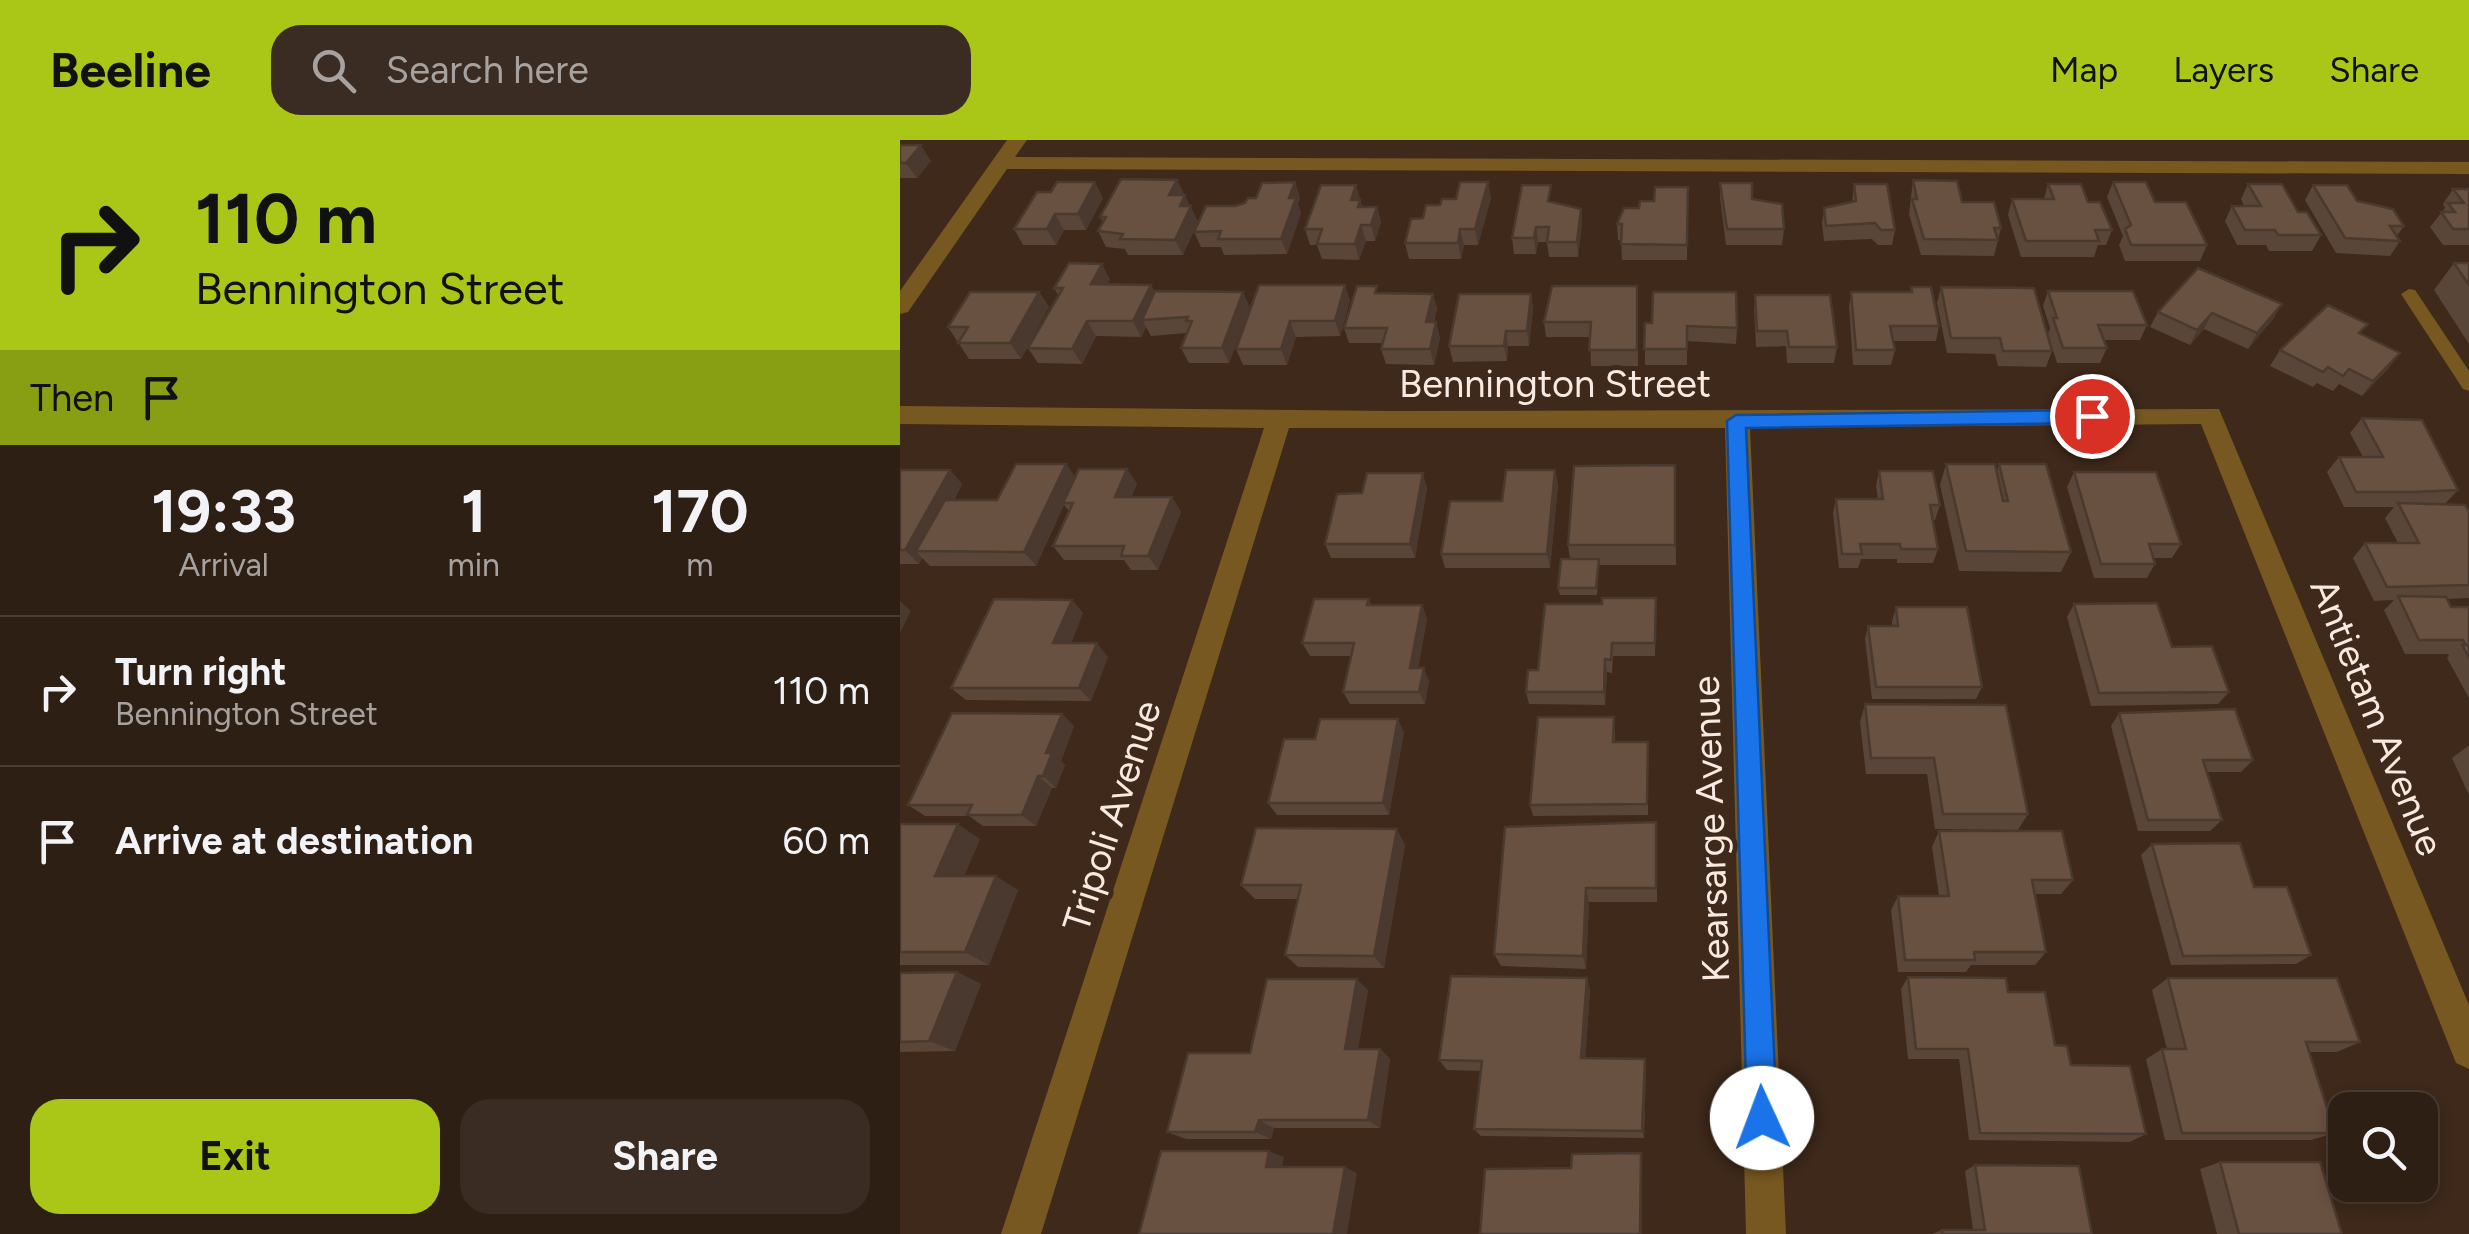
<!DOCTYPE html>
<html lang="en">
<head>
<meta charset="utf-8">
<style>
  :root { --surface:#2e1f14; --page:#3a2c22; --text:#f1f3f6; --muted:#a7a2a0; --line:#493d34; --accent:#aac718 }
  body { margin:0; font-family:Figtree,sans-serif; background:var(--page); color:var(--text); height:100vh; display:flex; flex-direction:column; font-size:38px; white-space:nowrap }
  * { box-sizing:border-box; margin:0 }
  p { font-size:32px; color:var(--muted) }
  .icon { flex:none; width:55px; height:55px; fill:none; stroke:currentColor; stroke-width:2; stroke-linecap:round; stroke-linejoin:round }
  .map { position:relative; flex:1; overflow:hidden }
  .side { display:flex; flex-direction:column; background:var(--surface); width:900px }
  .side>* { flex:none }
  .top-card { background:#aac718; color:#111; overflow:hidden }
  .buttons { position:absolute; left:1428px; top:952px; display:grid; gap:20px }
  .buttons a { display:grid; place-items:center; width:110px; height:110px; border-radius:20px; background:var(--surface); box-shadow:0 5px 15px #0003,0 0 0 2px var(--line); font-size:50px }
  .pin { position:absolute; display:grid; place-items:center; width:85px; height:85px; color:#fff; margin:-42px; border:5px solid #fff; border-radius:50%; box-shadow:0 2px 10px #0007 }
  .me { position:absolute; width:110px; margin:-55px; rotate:358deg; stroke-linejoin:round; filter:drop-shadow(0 0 8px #0008) }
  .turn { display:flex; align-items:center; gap:35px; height:210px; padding:0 30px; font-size:45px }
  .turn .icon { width:130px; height:130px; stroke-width:2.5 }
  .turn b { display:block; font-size:70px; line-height:85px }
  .then { display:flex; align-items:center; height:95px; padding:0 30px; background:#0003; gap:20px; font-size:38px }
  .eta { display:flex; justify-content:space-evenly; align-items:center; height:170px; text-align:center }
  .eta b { font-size:60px; font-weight:700; line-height:70px }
  .primary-button { display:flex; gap:20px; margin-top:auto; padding:20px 30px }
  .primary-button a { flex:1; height:115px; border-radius:30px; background:var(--accent); color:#111; font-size:40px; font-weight:700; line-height:115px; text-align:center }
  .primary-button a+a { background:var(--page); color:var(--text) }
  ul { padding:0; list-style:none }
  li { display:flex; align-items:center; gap:30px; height:150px; padding:0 30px; border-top:2px solid var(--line) }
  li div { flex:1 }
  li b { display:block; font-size:38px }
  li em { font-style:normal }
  header { display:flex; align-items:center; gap:60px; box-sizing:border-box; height:140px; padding:0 50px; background:var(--accent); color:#111 }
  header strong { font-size:48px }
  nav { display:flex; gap:55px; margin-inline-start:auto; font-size:35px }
  .search { width:700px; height:90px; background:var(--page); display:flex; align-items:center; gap:25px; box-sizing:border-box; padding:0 35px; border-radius:30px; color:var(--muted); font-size:38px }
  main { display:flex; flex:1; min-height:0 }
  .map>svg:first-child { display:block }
</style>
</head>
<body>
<header>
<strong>Beeline</strong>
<div class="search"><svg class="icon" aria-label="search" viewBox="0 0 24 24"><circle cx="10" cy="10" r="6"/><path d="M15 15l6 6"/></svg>Search here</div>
<nav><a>Map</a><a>Layers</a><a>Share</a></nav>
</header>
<main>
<section class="side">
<div class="top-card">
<div class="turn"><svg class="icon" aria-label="right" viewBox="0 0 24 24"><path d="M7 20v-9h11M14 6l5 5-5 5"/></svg><div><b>110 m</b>Bennington Street</div></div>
<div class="then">Then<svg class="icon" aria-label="arrive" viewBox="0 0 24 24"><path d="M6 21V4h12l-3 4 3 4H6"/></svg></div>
</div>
<div class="eta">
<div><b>19:33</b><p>Arrival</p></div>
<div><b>1</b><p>min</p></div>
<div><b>170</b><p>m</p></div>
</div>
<ul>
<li><svg class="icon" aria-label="right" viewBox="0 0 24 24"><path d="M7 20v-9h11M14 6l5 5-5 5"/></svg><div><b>Turn right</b><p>Bennington Street</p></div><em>110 m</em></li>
<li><svg class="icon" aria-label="arrive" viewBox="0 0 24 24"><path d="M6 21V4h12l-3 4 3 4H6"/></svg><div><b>Arrive at destination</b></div><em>60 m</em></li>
</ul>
<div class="primary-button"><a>Exit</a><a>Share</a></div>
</section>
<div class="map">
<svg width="1569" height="1094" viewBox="0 0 1569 1094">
  <rect width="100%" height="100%" fill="#3e291a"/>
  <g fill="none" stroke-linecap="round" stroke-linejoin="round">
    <path fill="#775820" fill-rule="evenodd" d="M1509 149 1515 150 1569 231V251L1563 249 1501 154Z"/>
    <path fill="#775820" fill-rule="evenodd" d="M107 0H127L115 17 1569 22V34L107 29 8 172 0 174V151Z
      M0 266 491 271 1319 269 1569 865V929L1556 923 1301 284 850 288 886 1094H846L825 288H389L141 1094H101L364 288 0 284Z"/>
  </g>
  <path fill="#594638" d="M0 5 31 21 17 38H0Z
    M277 40 298 82 283 115H228L225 109 206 107 198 91 203 82 200 77Z
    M1013 40 1062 62 1101 88 1094 116 1021 115 1009 74Z
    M395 42 400 58 398 64 401 73 387 114 324 115 321 107H301L294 92 335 66Z
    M588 42 591 58 578 105H564L561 119H509L505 103 523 78Z
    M1213 42 1255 62 1307 105 1300 121H1225L1219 105 1223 96 1207 57Z
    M820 43 852 59 884 89 882 105H826L820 58Z
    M954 44 995 90 992 105H978L972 99 924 101 922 83 924 68 952 62Z
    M1148 44 1188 62 1212 90 1206 105H1198L1194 117H1121L1108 75 1112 59H1144Z
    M1348 44 1398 72 1421 95 1412 111H1369L1366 105H1337L1325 81 1332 66H1344L1341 59Z
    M456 45 462 67H477L481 82 475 101H466L459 120 422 119 417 105H410L405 89Z
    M1413 45 1457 61 1504 86 1497 96 1500 101 1490 116 1436 113 1405 60Z
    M788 47 787 120H722L721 100H718L717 84 739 68Z
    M1553 49H1569V105H1543L1530 87 1545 68 1543 64Z
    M203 58 186 90H164L156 105H123L114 89Z
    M652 62 681 69 682 84 678 117H649L647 102H638L636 114H614L612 98Z
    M1554 123H1569V204L1534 150Z
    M210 139 208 144 350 167 329 223H289L281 208 287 193 251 196 246 187 241 197 196 196 182 224 138 223 128 208 158 155 154 148Z
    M359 145 450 160 440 196 396 197 387 225H343L336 209Z
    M1011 147 1039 186 1036 201H993L995 210 991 225H953L949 167 951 152H1010Z
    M1041 147 1152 211 1146 227 1098 226 1095 214 1047 213 1037 163Z
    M1148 151 1247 185 1240 200H1204L1207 208 1200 223H1157L1148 194 1150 188 1143 166Z
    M139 152 149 167 121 219H69L48 187Z
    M479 153 533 154 537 169 534 182H536L540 198 534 225 486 224 481 209 483 203H449L444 188Z
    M631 154 633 169 629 206H608L607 221 553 222 549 206Z
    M855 155 937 207 934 223H887L886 206 856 207 854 170Z
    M738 161V226H691L690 197H646L644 182Z
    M1382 164 1373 179 1348 209 1304 189 1290 205 1250 187 1258 172Z
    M745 183 837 188 836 204 787 201V225H745Z
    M1461 194 1489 228 1462 256 1439 244 1433 251 1417 243 1413 247 1370 226 1380 210Z
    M1462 278 1558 350 1545 364 1569 372V458L1547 459 1551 467H1569V558L1547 518 1549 516 1548 514H1505L1484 470 1494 460 1474 461 1453 418 1465 403H1498L1485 378 1494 367H1444L1427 332 1439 317H1463L1450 293Z
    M166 324 175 337 227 329 237 344 231 357H272L281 372 258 430H231L224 420H164L153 406 169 371 164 365 136 426H30L22 418 19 424H0V330H50L62 344 54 360H97Z
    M1046 324 1097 331 1099 324 1171 412 1161 432 1059 431 1040 345Z
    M775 325 776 425H699L697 455H660L658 448 670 419 668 405Z
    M655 330 658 345 650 428H545L541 414 602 361Z
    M979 331 1040 365 1035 380H1032L1038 409 1033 423H997V419H961L958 428H939L933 373 936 359H978L976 346Z
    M1174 332 1281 404 1272 418H1253L1255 424 1247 438H1194L1167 347Z
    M527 348 515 418H431L425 404 462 353Z
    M756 458 755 516H713L712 533 707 532 705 565 629 564 626 552 638 530 702 464Z
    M469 459 471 465H522L527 479 518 528 529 541 525 564H450L443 552 451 516H410L402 503Z
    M172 460 183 473 171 503 208 517 191 561 66 560 51 548Z
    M1174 464 1272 507 1329 552 1318 564 1191 566 1167 477Z
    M996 467 1082 547 1076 559H972L965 499 968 486H992V481Z
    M965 564 1128 674 1118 690 1035 689 1027 634H966L960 582Z
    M1219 573 1353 620 1341 632H1307L1322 680 1310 691H1238L1211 586Z
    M162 574 174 586 161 621 165 625 156 648H152L136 686H83L69 676H25L8 665Z
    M715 589V602H748V675L633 676 630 665Z
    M504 592 489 675H377L368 663 415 599Z
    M1568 606H1569V655L1552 618Z
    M0 684 80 699 64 736 118 750 89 825H0Z
    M1039 691 1173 740 1161 754H1135L1146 812 1135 825H1071L1066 832H998L991 770 998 756H1039L1032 707Z
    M757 698V762H689L686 829 601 826 594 814Z
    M1252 704 1354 747 1411 815 1396 824 1271 825 1241 715Z
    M505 705 484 828 398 827 385 815 398 759H355L341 745Z
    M57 832 81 844 55 911 0 912V833Z
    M1008 837 1108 852 1171 925 1246 994 1230 1002 1069 1000 1059 919H1008L1001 849Z
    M1268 838 1460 902 1437 912H1409L1435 993 1411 1000H1265L1246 919 1262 909H1267L1252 850Z
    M468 850 458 909H480L490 919 480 988H374L371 999H286L267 992 350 913Z
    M690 850 685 918 746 928 744 998 581 996 574 989 581 931 547 930 539 920Z
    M1320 1022 1442 1094H1317L1300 1029Z
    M1075 1025 1192 1094H1032L1042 1090H1073L1065 1031Z"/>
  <path fill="#49392e" d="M21 5 31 21 17 38 6 23Z
    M277 40 284 55H269Z
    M195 42 203 58 186 90 178 74Z
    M395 42 400 58 398 64 401 73 387 114 381 99 389 58Z
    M588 42 591 58 578 105 575 89Z
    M456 45 460 60 465 75 451 60Z
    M285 55 298 82 283 115 275 100 280 66Z
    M477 67 481 82 475 101 471 85Z
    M681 69 682 84 678 117 677 102Z
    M155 74 164 90 156 105 147 89Z
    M461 85 466 101 459 120 455 104Z
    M636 87 638 102 636 114 634 98Z
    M560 89 564 105 561 119 558 103Z
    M202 124 210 139 200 159 191 144Z
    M251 145 259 160 242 180 246 187 241 197 233 181Z
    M445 145 450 160 440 196 435 181Z
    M139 152 149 167 121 219 110 203Z
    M343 152 350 167 329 223 322 208Z
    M533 154 537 169 530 197 526 182Z
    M631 154 633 169 629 206 627 191Z
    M1382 164 1373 179 1348 209 1357 193Z
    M1312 173 1304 189 1290 205 1297 190Z
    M187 181 196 196 182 224 172 209Z
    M390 181 396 197 387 225 381 209Z
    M536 182 540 198 534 225 530 209Z
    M606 191 608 206 607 221 604 206Z
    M1500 213 1489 228 1462 256 1473 241Z
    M166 324 177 339 163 363 164 365 136 426 124 412Z
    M227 329 237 344 225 371 215 357Z
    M50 330 62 344 26 411H16L22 418 19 424 5 410Z
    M655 330 658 345 650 428 647 414Z
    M523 333 527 348 515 418 510 404Z
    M272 357 281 372 258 430 248 416Z
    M172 460 183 473 166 517 153 503Z
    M0 461 11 471 0 493Z
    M522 465 527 479 515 541 510 528Z
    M197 503 208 517 191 561 179 548Z
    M705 519 707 532 705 565 704 552Z
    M524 528 529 541 525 564 519 552Z
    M162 574 174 586 161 621 165 625 156 648 143 636 146 613Z
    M498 579 504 592 489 675 483 663Z
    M138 636 152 648 136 686 122 675Z
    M58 684 80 699 58 750 35 736Z
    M497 689 505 705 484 828 474 816Z
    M96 736 118 750 89 825 65 812Z
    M686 748 689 762 686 829 683 816Z
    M57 832 81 844 55 911 29 901Z
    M687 838 690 850 685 927 681 918Z
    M457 839 468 850 456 919 445 909Z
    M480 909 490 919 480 988 468 980Z
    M745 919 746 928 744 998 742 991Z
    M359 980 374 988 371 999 355 992Z
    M369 1011 384 1017 381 1033 366 1027Z
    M741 1013 742 1019V1094H740Z
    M445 1027 457 1033 447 1094H433Z"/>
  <path fill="#685141" stroke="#49392e" stroke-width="2.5" d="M0 5H21L6 23H0Z
    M221 39 277 40 269 55H285L280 66H291L275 100 220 99 223 94 198 91 206 77H200Z
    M1013 40 1057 41 1062 62H1094L1101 88H1094L1098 100 1024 99 1012 59H1017Z
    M157 42H195L178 74H155L147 89H114L137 52H151Z
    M395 42 389 58H396L381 99H318L321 91 294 92 306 66H335L345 63 348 58H356L362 43Z
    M560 42H588L575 89H560L558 103H505L511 79 523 78 526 65H540L542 59H556Z
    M1213 42H1246L1255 62H1286L1307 105H1231L1225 89 1231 85Z
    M820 43H852V59L882 64 884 89H827Z
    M954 44H987L995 90H981L975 83 926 86 924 68 956 61Z
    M1148 44H1181L1188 62H1200L1212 90H1195L1199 101H1126L1112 59H1154Z
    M1348 44H1382L1398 72H1407L1421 95H1378L1375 90H1345L1332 66H1361Z
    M421 45H456L451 60H460L458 67H477L471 85H461L455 104H417L422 89H405Z
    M622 45H651L648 61 681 69 677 102H647L649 87H636L634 98H612Z
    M1413 45H1447L1457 61 1493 69 1504 86H1490L1500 101 1445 98Z
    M755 47H788L787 105 721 104 722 84H717L724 68H739L740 61H754Z
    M1553 49H1569V89H1553L1541 72H1555L1548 63H1564Z
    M169 123 202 124 191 144 251 145 233 181H187L172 209 128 208 163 148H154Z
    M1554 123H1569V145Z
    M1298 128 1382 164 1357 193 1312 173 1297 190 1258 172Z
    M359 145H445L435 181H390L381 209H336Z
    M457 146H477L475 153 533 154 526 182H536L530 209H481L487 188H444Z
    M652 146H737V210H689L691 182H644Z
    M1011 147H1031L1039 186H990L995 210H956L951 152H1012Z
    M1041 147 1134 148 1152 211H1103L1100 198H1051Z
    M255 151 343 152 322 208H281L292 181H286L288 177 242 180Z
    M1148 151H1233L1247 185H1198L1207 208H1163L1153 178H1157Z
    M70 152H139L110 203H58L68 187H48Z
    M753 152H836L837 188 787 186V209H744L745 183H752Z
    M559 154H631L627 191H606L604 206H549Z
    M855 155H930L937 207H889L887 191H857Z
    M1428 165 1468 184 1459 193 1500 213 1473 241 1449 229 1443 236 1428 227 1423 232 1380 210Z
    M1462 278 1522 280 1558 350 1513 352H1456L1439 317H1483Z
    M116 324H166L124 412 16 411 45 360H97Z
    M1046 324H1095L1103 361H1108L1099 324H1146L1171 412 1066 411Z
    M775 325V405H668L674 326Z
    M179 329H227L215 357H272L248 416H221L224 406H153L173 363H163Z
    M0 330H50L5 410H0Z
    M606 330H655L647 414H541L550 361H602Z
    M979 331H1033L1040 365H1030L1038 409H1001L1000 404H960L962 414H942L936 359H983Z
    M1174 332H1256L1281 404H1249L1255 424H1201Z
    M467 333H523L510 404H425L437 354 462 353Z
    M1498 363 1565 365 1569 372V445L1487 447 1465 403H1519Z
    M661 419H699L696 448H658Z
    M1498 456 1546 457 1551 467H1569V518L1562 505H1566L1563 500H1519Z
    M702 458H756L755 503H712L711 520 705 519 704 552H626L628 530H638L645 464H702Z
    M94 459 172 460 153 503H197L179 548H51Z
    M414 459H469L467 465H522L510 528H524L519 552H443L454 503H402Z
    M1257 463 1272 507 1312 506 1329 552 1199 553 1174 464Z
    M996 467H1067L1082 547H976L968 486H998Z
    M965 564 1106 565 1128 674H1043L1034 618H971Z
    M1335 569 1353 620H1303L1322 680H1248L1219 573Z
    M52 573 162 574 146 613H152L143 636H138L122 675H67L72 665H8Z
    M638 577H714L713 602H748L747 664 630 665Z
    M420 579H498L483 663H368L384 599H415Z
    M756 682V748H686L683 816 594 814 605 687Z
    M0 684H58L35 736H96L65 812H0Z
    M356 688 497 689 474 816 385 815 401 745H341Z
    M1039 691H1162L1173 740H1132L1146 812H1074L1075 820H1005L998 756H1049Z
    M1340 703 1354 747H1387L1411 815 1283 816 1252 704Z
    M57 832 29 901 0 902V833Z
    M551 836 687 838 681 918 745 919 742 991 574 989 582 921 539 920Z
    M1008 837 1106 838 1108 852H1145L1155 905 1167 906 1171 925 1230 926 1246 994 1080 993 1068 909H1016Z
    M1268 838H1437L1460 902H1406L1435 993H1282L1262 909H1286Z
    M367 839H457L445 909H480L468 980H359L355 992H267L288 913H350Z
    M261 1011H369L366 1027H445L433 1094H239Z
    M741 1013 740 1094H580L585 1029 671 1028 672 1014Z
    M1320 1022H1420L1442 1094H1339Z
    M1075 1025 1179 1026 1192 1094H1042V1090H1085Z"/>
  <path fill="#1a73e8" stroke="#114b97" stroke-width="2.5" d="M1192 270 1201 276 1192 283 846 288 877 978 872 988 862 993 852 988 847 978 827 281 836 275Z"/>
  <g text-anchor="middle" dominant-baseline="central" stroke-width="10" stroke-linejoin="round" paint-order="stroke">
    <g font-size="38" fill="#f8eae1" stroke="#3e291a">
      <text x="655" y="244">Bennington Street</text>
      <text transform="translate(1477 577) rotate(68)">Antietam Avenue</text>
      <text transform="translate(212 676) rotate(-72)">Tripoli Avenue</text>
      <text transform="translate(811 689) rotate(-92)">Kearsarge Avenue</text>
    </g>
  </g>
</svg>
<div class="buttons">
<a><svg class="icon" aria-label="search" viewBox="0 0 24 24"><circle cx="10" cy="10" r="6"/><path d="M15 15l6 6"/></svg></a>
</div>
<div class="pin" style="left:1192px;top:276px;background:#d93025"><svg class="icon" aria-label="arrive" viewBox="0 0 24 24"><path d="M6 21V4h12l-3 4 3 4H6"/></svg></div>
<svg class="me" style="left:862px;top:978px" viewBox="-20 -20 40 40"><circle r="19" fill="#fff"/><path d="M0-13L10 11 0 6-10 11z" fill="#1a73e8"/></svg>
</div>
</main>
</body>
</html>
